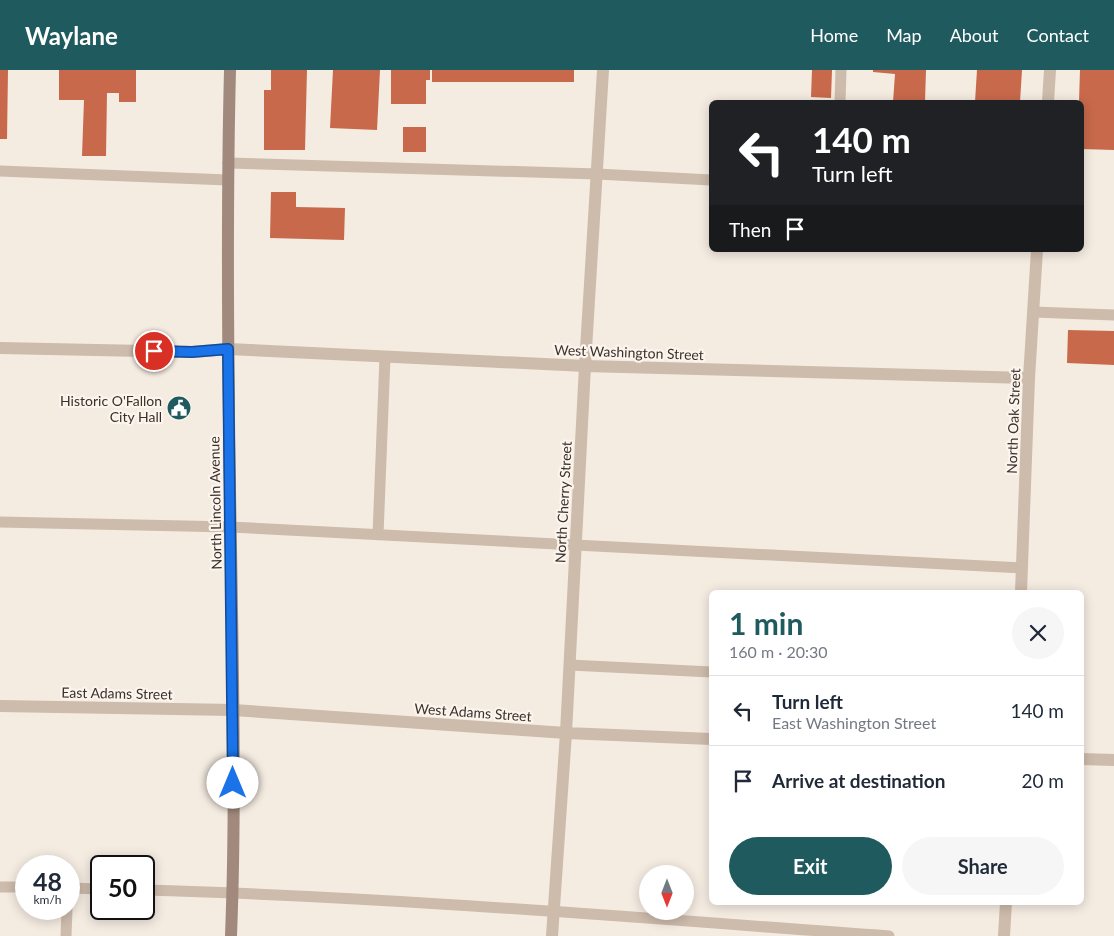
<!DOCTYPE html>
<html lang="en">
<head>
<meta charset="utf-8">
<style>
  :root { --surface:#fff; --page:#f6f6f7; --text:#1f2937; --muted:#747a83; --line:#e0e1e3; --accent:#1f5a5e }
  body { margin:0; font-family:Lato,sans-serif; background:var(--page); color:var(--text); height:100vh; display:flex; flex-direction:column; font-size:19px; white-space:nowrap }
  * { box-sizing:border-box; margin:0 }
  p { font-size:16px; color:var(--muted) }
  .icon { flex:none; width:28px; height:28px; fill:none; stroke:currentColor; stroke-width:2; stroke-linecap:round; stroke-linejoin:round }
  .map { position:relative; flex:1; overflow:hidden }
  .panel { position:absolute; left:709px; top:520px; width:375px; height:315px; display:flex; flex-direction:column; background:var(--surface); border-radius:8px; box-shadow:0 2px 12px #0003 }
  .panel>* { flex:none }
  .banner { position:absolute; left:709px; top:30px; width:375px; height:152px; border-radius:8px; box-shadow:0 2px 12px #0003; background:#202124; color:#fff; overflow:hidden }
  .needle { width:32px; rotate:180deg }
  .fabs { position:absolute; left:639px; top:795px; display:grid; gap:10px }
  .fabs a { display:grid; place-items:center; width:55px; height:55px; border-radius:50%; background:var(--surface); box-shadow:0 2px 12px #0003; font-size:25px }
  .speed { position:absolute; left:15px; top:785px; display:flex; gap:10px; font-size:25px; font-weight:700; text-align:center }
  .speed>* { display:grid; place-content:center; width:65px; height:65px; border-radius:50%; background:var(--surface); box-shadow:0 2px 12px #0003; line-height:1 }
  .speed small { font-size:12px; font-weight:400 }
  .speed .limit { border:2px solid #111; border-radius:8px; background:#fff; color:#111 }
  .pin { position:absolute; display:grid; place-items:center; width:42px; height:42px; color:#fff; margin:-21px; border:2px solid #fff; border-radius:50%; box-shadow:0 1px 5px #0007 }
  .me { position:absolute; width:55px; margin:-28px; rotate:0deg; stroke-linejoin:round; filter:drop-shadow(0 0 4px #0008) }
  .turn { display:flex; align-items:center; gap:18px; height:105px; padding:0 20px; font-size:22px }
  .turn .icon { width:65px; height:65px; stroke-width:2.5 }
  .turn b { display:block; font-size:35px; line-height:42px }
  .then { display:flex; align-items:center; height:48px; padding:0 20px; background:#0003; gap:10px; font-size:19px }
  .round { display:grid; place-items:center; flex:none; width:52px; height:52px; border-radius:26px; background:var(--page) }
  .head { display:flex; align-items:center; justify-content:space-between; height:85px; padding:0 20px }
  h1 { font-size:30px; font-weight:700; line-height:38px; color:var(--accent) }
  .cta { display:flex; gap:10px; margin-top:auto; padding:10px 20px }
  .cta a { flex:1; height:58px; border-radius:30px; background:var(--accent); color:#fff; font-size:20px; font-weight:700; line-height:58px; text-align:center }
  .cta a+a { background:var(--page); color:var(--text) }
  ul { padding:0; list-style:none }
  li { display:flex; align-items:center; gap:15px; height:70px; padding:0 20px; border-top:1px solid var(--line) }
  li div { flex:1 }
  li b { display:block; font-size:19px }
  li em { font-style:normal }
  header { display:flex; align-items:center; gap:30px; box-sizing:border-box; height:70px; padding:0 25px; background:var(--accent); color:#fff }
  header strong { font-size:24px }
  nav { display:flex; gap:28px; margin-inline-start:auto; font-size:18px }
  .map>svg:first-child { display:block }
</style>
</head>
<body>
<header>
<strong>Waylane</strong>
<nav><a>Home</a><a>Map</a><a>About</a><a>Contact</a></nav>
</header>
<div class="map">
<svg width="1114" height="866" viewBox="0 0 1114 866">
  <rect width="100%" height="100%" fill="#f4ebe1"/>
  <path fill="#c8694b" d="M0 0H8L7 69H0Z
    M59 0H136V32H119V23H107L106 86H82L84 30H59Z
    M271 0H307L305 80H264V20H271Z
    M333 0H380L377 60 330 58Z
    M391 0H430V10H426V34H391Z
    M432 0H574V12H432Z
    M812 0H832L831 28 811 27Z
    M873 0H926L925 32H893L895 4 873 2Z
    M977 0H1022L1020 32H975Z
    M1080 0H1114V80L1081 79V32H1079Z
    M403 57H426V82H403Z
    M271 122H296V137L345 138 344 170 270 168Z
    M1068 260 1114 261V295L1067 293Z"/>
  <g fill="none" stroke-linecap="round" stroke-linejoin="round">
    <path stroke="#cdbbac" stroke-width="11" d="M840 32 841 0
      M228 93 597 104 711 110
      M0 101 228 110
      M1033 242 1114 245
      M0 452 230 457 1022 498
      M378 465 385 287
      M570 595 711 602
      M0 817H26
      M69 818 101 819
      M144 820C392 827 641 848 889 866
      M66 866 67 839"/>
    <path stroke="#cdbbac" stroke-width="12" d="M1048 32 1050 0
      M0 278 192 282 228 279 585 296 1029 308
      M1021 522 1029 308 1037 180
      M0 636 233 640 566 663 711 669
      M1081 689 1114 690
      M552 866 566 663 585 296 603 0
      M1004 866 1006 832"/>
    <path stroke="#a18a7d" stroke-width="12" d="M230 0C226 160 228 319 231 479 233 608 236 737 231 866"/>
  </g>
  <g fill="none" stroke-linecap="round" stroke-linejoin="round">
    <defs>
      <path id="route" d="M154 281 192 282 228 279 233 713"/>
    </defs>
    <use href="#route" stroke="#114b97" stroke-width="12"/>
    <use href="#route" stroke="#1a73e8" stroke-width="9"/>
  </g>
  <defs>
    <symbol id="civic-disc" viewBox="-11 -11 22 22"><circle r="9.5" fill="#1f5a5e" stroke="#fbf5ee"/><path d="M-.6-6.5H3V-4.5H.6V-3L4-1V1h2V6H-6V1h2V-1L-.6-3ZM-1.2 2.5V6h2.4V2.5Z" fill="#fff"/></symbol>
  </defs>
  <g fill-rule="evenodd">
    <use href="#civic-disc" x="165" y="324" width="28" height="28"/>
  </g>
  <g text-anchor="middle" dominant-baseline="central" stroke-width="4.5" stroke-linejoin="round" paint-order="stroke">
    <g font-size="14" fill="#3b302b" stroke="#fbf5ee">
      <text transform="translate(629 282) rotate(2)">West Washington Street</text>
      <text transform="translate(1013 351) rotate(-88)">North Oak Street</text>
      <text transform="translate(563 432) rotate(-87)">North Cherry Street</text>
      <text transform="translate(215 433) rotate(-91)">North Lincoln Avenue</text>
      <text transform="translate(117 623) rotate(1)">East Adams Street</text>
      <text transform="translate(473 642) rotate(4)">West Adams Street</text>
    </g>
    <g font-size="14" fill="#3b302b" stroke="#fbf5ee" text-anchor="end">
      <text x="162" y="330">Historic O'Fallon<tspan x="162" dy="16">City Hall</tspan></text>
    </g>
  </g>
</svg>
<div class="fabs">
<a><svg class="needle" viewBox="-14 -14 28 28"><path d="M0-13l5 13h-10z" fill="#e53935"/><path d="M0 13l5-13h-10z" fill="#747a83"/></svg></a>
</div>
<div class="speed"><div>48<small>km/h</small></div><div class="limit">50</div></div>
<div class="pin" style="left:154px;top:281px;background:#d93025"><svg class="icon" aria-label="arrive" viewBox="0 0 24 24"><path d="M6 21V4h12l-3 4 3 4H6"/></svg></div>
<svg class="me" style="left:233px;top:713px" viewBox="-20 -20 40 40"><circle r="19" fill="#fff"/><path d="M0-13L10 11 0 6-10 11z" fill="#1a73e8"/></svg>
<div class="banner">
<div class="turn"><svg class="icon" aria-label="left" viewBox="0 0 24 24"><path d="M17 20v-9H6M10 6l-5 5 5 5"/></svg><div><b>140 m</b>Turn left</div></div>
<div class="then">Then<svg class="icon" aria-label="arrive" viewBox="0 0 24 24"><path d="M6 21V4h12l-3 4 3 4H6"/></svg></div>
</div>
<section class="panel">
<div class="head"><div><h1>1 min</h1><p>160 m · 20:30</p></div><a class="round"><svg class="icon" aria-label="close" viewBox="0 0 24 24"><path d="M6 6l12 12M18 6L6 18"/></svg></a></div>
<ul>
<li><svg class="icon" aria-label="left" viewBox="0 0 24 24"><path d="M17 20v-9H6M10 6l-5 5 5 5"/></svg><div><b>Turn left</b><p>East Washington Street</p></div><em>140 m</em></li>
<li><svg class="icon" aria-label="arrive" viewBox="0 0 24 24"><path d="M6 21V4h12l-3 4 3 4H6"/></svg><div><b>Arrive at destination</b></div><em>20 m</em></li>
</ul>
<div class="cta"><a>Exit</a><a>Share</a></div>
</section>
</div>
</body>
</html>
